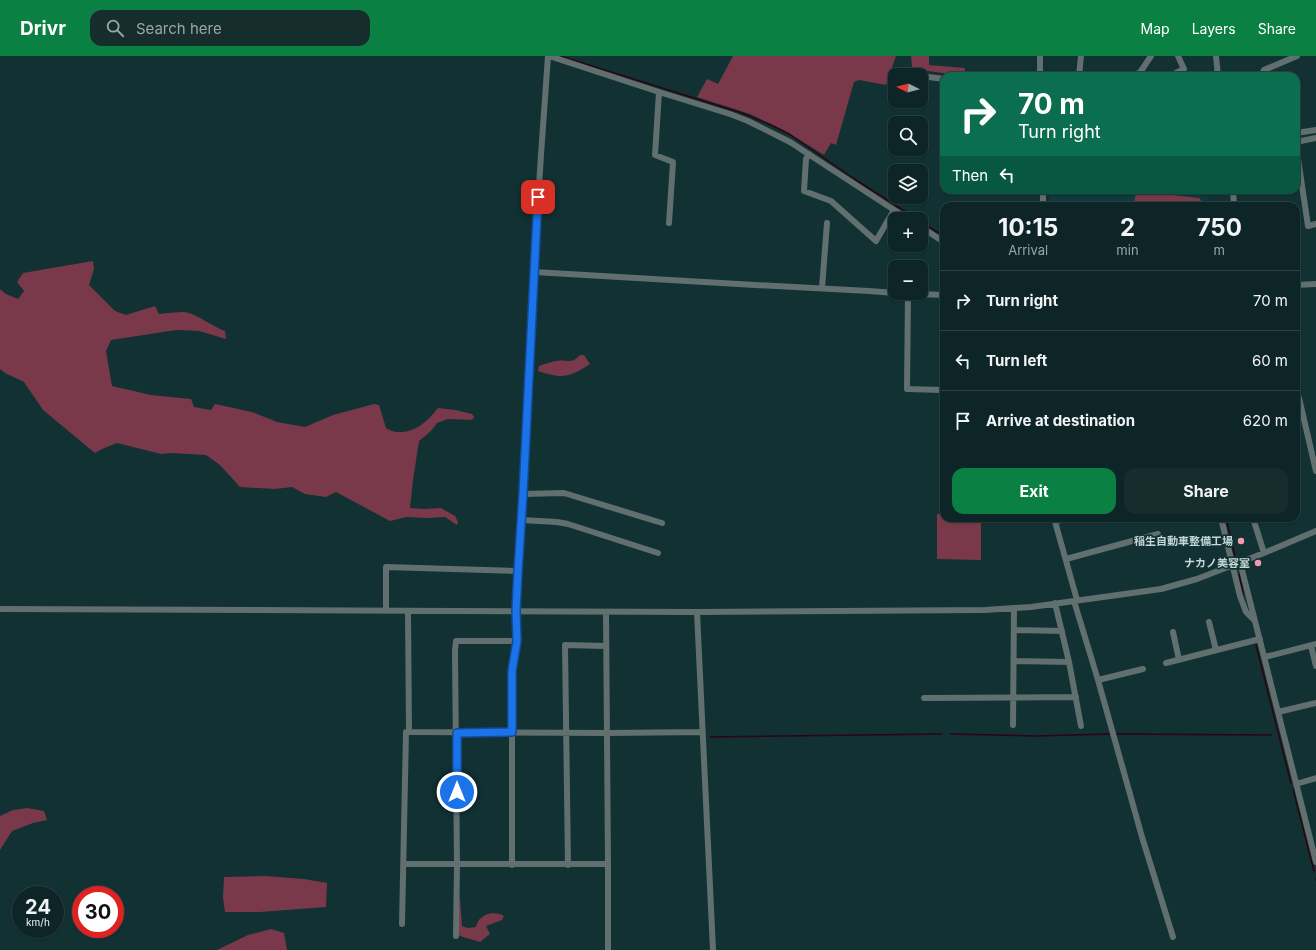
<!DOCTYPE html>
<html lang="en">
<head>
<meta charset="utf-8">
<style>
  :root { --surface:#0d2526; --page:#162d2e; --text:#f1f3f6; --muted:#9aa5a7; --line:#2d4243; --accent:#0b8043 }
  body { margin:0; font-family:Inter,"Noto Sans JP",sans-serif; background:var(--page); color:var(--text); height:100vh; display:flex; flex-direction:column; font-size:15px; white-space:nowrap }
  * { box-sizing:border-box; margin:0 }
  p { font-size:13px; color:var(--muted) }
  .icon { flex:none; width:22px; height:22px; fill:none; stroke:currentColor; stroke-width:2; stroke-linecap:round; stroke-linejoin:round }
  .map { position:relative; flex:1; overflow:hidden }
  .side { position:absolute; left:940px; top:146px; width:360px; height:320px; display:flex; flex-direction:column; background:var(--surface); border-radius:12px; box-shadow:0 1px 3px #0004,0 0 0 1px var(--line) }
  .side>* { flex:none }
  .top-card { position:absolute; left:940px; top:16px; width:360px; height:122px; border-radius:12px; box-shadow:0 1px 3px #0004,0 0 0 1px var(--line); background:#0b6e4f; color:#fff; overflow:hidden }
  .needle { width:26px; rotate:276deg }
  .fabs { position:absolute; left:888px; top:12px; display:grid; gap:8px }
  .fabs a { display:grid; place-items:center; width:40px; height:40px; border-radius:8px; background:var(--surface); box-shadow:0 1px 3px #0004,0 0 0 1px var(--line); font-size:20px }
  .speed { position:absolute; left:12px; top:830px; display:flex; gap:8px; font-size:20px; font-weight:700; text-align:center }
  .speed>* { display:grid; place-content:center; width:52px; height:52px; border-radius:50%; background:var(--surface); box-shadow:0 1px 3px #0004,0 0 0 1px var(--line); line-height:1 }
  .speed small { font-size:10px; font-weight:400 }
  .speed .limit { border:6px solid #d22; background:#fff; color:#111 }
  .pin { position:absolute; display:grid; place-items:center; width:34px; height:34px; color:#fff; margin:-17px; border-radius:8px; box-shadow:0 2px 6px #0006 }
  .me { position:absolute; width:44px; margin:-22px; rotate:0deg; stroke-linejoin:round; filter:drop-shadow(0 0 3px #0008) }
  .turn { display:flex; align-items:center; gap:14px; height:84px; padding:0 12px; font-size:18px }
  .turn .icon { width:52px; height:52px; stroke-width:2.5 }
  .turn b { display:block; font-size:28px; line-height:34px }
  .then { display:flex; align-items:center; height:38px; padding:0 12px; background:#0003; gap:8px; font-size:15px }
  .eta { display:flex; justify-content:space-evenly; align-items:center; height:68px; text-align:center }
  .eta b { font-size:24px; font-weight:700; line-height:28px }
  .action { display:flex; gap:8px; margin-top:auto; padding:8px 12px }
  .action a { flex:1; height:46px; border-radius:12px; background:var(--accent); color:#fff; font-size:16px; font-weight:700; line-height:46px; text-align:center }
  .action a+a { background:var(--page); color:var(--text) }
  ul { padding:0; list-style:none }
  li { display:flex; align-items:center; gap:12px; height:60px; padding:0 12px; border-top:1px solid var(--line) }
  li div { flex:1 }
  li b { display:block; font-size:15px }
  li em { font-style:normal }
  header { display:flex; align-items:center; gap:24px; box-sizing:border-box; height:56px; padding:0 20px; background:var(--accent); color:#fff }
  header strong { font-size:19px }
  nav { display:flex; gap:22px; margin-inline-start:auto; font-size:14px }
  .search { width:280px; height:36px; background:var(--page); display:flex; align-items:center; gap:10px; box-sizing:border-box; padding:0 14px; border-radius:12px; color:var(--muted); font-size:15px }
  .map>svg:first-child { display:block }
</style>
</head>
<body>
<header>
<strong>Drivr</strong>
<div class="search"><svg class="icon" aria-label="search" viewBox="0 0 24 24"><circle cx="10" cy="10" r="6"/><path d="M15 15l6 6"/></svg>Search here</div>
<nav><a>Map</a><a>Layers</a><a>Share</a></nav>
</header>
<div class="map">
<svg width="1316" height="894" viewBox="0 0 1316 894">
  <rect width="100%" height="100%" fill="#113133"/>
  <path fill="#0e3b3e" d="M1052 134H1190L1208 136 1207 150H1050V138Z"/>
  <path fill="#79394b" d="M733 0H896L886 29 859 24 854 26 836 89 831 87 824 99 789 77 750 58 697 41 707 23 718 28Z
    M911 0H929V9L965 12V20L928 15 912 11Z
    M1136 136H1146L1199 142 1203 147 1202 150H1134Z
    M93 205 94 213 89 229 115 255 126 259 155 250 159 258C167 257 176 256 184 256 196 257 213 271 225 275L226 283 199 275 176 274 111 284 106 295 112 330 151 339 191 343 194 351 211 354 215 348 252 356 277 366 305 371 333 359 374 348 379 349 386 372C389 374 394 376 398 376 415 377 428 365 438 352L455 354 472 358 474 361 472 364 448 363 437 367 431 375 419 385 413 424 410 452 424 453 441 452 455 460 458 466 457 469 445 461 427 462 407 461 390 465 336 436 326 441 305 438 292 431 275 433 240 431 220 409 206 399 171 397 161 398 117 387 102 393 95 397 43 354 24 326 5 317 0 313V233L6 238 18 243 24 235 17 226 23 217Z
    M580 299H584L590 308C568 322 563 323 538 315L539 310C545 308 550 306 556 305 567 303 571 309 580 299Z
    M944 457V462H981V504L937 503V458Z
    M27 752 44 755 47 764 33 767 12 775 0 794V760L13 754Z
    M265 820 304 823 327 827 326 851 260 856H225L223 842 224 821Z
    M458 843H460L462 870 468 872 476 871C477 868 478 864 481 862 486 856 498 856 504 860L502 864 486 870 490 878 480 886 460 880 458 878Z
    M271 873 284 877 287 894H217L248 879Z"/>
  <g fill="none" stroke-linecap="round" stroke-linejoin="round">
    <path stroke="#2e0413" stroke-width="1.5" d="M560 0 742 57 771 69 789 78 853 122 917 163
      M921 166 944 180
      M1226 462 1235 500
      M1239 518 1243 537
      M1256 589 1291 727
      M951 678 1035 680 1110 678
      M1116 678 1271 679
      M710 681 942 678
      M1293 733 1314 815
      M1316 823V824"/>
    <path stroke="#616f6f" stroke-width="6" d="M549 0 659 36 730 58 748 65 790 86 908 163
      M1040 0V20
      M1216 0 1218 20
      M903 17 915 19
      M921 20 944 23
      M1079 20 1081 0
      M1135 20 1141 15 1151 0
      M1170 20 1184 13 1178 0
      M1261 20 1264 14 1297 0
      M659 36 655 99 673 106 669 167
      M1296 77 1316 74
      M1296 86 1316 82
      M1296 89 1308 170 1316 168
      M809 98 806 103 804 135 831 145 876 185 894 154
      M1043 134V150
      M1233 134 1234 150
      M921 171 944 186
      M534 216 755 229 869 235 895 237
      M1296 229 1316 228
      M822 232 827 167
      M895 237 944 239
      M908 238 907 333 942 334 944 332
      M1299 342 1316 415
      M523 438 564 437 662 467
      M1054 462 1077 544
      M1221 462 1240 540 1246 556 1254 564
      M1253 462 1264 497
      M521 464 557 466 568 468 658 497
      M1055 466 1068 462
      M1066 503 1158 478
      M1240 506 1316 806
      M1074 545 1098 624 1142 781 1173 881
      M1055 547 1069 606 1081 670
      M0 553 697 556 985 554 1031 551 1161 533 1197 523 1264 497 1316 475
      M386 555V511L518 515
      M697 556 713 894
      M1209 566 1216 594
      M1014 574 1062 575
      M1173 576 1179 604
      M1311 590 1316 610
      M1265 601 1316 588
      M1014 605 1069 606
      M1166 607 1260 583
      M1098 624 1143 613
      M924 642 1076 641
      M1278 656 1316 647
      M1013 669 1014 552
      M409 676 607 677 702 676
      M1296 728 1316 722
      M404 808H608L606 556
      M608 808V894
      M512 809V615L517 585
      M568 809 565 589 606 590
      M402 868 406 676H409L408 555
      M456 880 457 809 455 595 456 585H517C515 524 522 464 524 404 530 269 538 134 548 0"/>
  </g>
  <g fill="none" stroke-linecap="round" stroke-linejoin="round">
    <defs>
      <path id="route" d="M457 736V677L512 676V615L517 585 516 555 518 515 523 438 538 141"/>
    </defs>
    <use href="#route" stroke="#114b97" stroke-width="10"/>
    <use href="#route" stroke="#1a73e8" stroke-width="7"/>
  </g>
  <g fill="#f29ab0" stroke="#113133" stroke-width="1.5">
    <circle cx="1241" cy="485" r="4"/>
    <circle cx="1258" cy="507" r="4"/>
  </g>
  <g text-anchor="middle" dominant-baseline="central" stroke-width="3.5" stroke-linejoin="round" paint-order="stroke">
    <g font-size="11" font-weight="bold" fill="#c4d5d6" stroke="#113133" text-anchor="end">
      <text x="1233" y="485">稲生自動車整備工場</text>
      <text x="1250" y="507">ナカノ美容室</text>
    </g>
  </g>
</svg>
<div class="fabs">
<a><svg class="needle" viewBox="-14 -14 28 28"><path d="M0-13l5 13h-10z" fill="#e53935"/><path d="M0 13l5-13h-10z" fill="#9aa5a7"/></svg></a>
<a><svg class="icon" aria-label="search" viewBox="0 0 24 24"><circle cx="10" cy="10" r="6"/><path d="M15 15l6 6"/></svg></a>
<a><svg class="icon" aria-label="layers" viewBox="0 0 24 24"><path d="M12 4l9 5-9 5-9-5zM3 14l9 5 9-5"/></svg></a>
<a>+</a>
<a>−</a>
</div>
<div class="speed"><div>24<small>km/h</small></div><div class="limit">30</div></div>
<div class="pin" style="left:538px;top:141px;background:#d93025"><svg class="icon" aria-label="arrive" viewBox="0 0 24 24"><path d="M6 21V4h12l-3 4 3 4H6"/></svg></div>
<svg class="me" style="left:457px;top:736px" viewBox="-20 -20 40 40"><circle r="17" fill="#1a73e8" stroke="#fff" stroke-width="3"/><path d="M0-11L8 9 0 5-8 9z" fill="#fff"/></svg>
<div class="top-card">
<div class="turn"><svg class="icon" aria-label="right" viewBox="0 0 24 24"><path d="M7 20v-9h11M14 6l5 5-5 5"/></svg><div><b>70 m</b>Turn right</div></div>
<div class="then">Then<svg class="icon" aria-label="left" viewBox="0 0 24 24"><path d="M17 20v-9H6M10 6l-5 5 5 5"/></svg></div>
</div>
<section class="side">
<div class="eta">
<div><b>10:15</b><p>Arrival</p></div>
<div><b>2</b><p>min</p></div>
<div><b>750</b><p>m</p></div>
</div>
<ul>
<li><svg class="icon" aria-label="right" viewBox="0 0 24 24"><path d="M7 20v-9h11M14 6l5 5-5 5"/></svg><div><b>Turn right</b></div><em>70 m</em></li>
<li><svg class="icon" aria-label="left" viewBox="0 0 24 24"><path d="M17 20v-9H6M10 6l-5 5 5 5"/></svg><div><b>Turn left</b></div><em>60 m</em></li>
<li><svg class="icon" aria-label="arrive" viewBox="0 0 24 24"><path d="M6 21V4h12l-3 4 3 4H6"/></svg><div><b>Arrive at destination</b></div><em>620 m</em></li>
</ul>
<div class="action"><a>Exit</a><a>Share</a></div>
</section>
</div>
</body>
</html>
